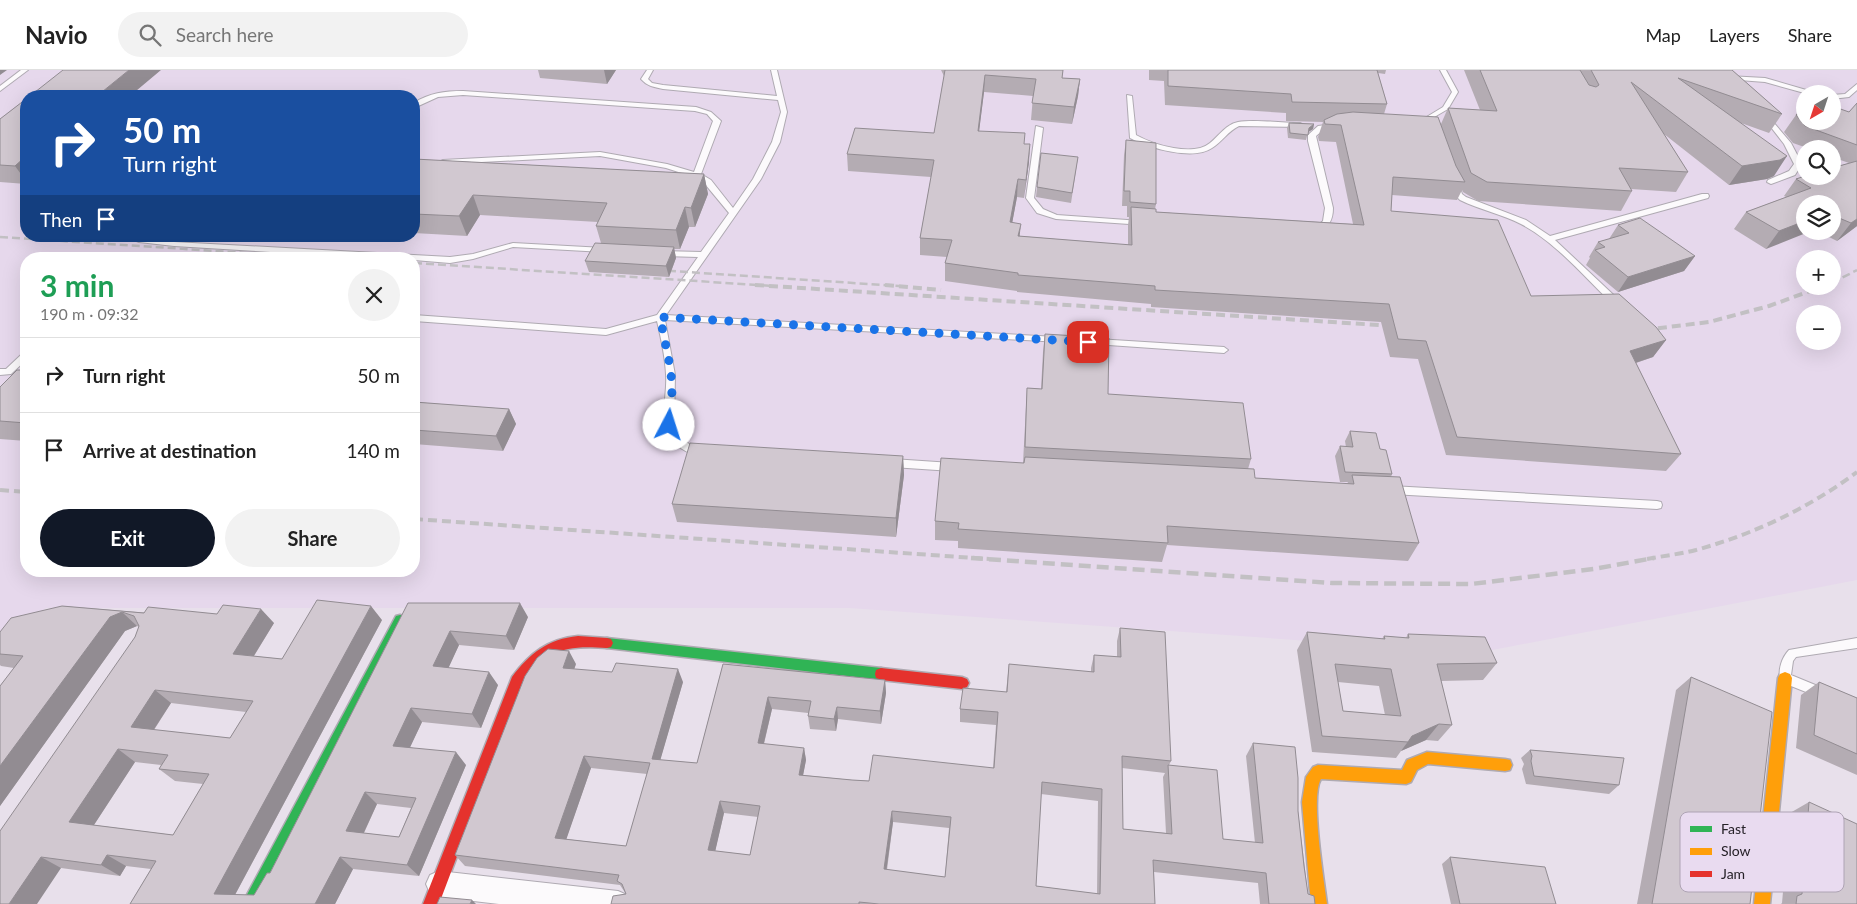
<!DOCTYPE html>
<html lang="en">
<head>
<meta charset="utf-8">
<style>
  :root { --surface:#fff; --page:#f2f2f2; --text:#222; --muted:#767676; --line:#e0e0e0; --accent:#111827 }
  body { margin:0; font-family:Lato,sans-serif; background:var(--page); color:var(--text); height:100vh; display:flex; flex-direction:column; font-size:19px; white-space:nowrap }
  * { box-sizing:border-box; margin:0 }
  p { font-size:16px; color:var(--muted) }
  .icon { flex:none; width:28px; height:28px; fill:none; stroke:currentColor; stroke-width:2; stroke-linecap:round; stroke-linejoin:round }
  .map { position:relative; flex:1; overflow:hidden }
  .panel { position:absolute; left:20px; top:182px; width:400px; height:325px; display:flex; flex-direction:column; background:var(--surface); border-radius:20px; box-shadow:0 5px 20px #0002 }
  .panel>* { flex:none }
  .top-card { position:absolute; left:20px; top:20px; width:400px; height:152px; border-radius:20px; box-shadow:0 5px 20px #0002; background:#1a4fa0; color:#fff; overflow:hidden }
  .needle { width:32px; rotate:219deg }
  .controls { position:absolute; left:1796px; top:15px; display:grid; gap:10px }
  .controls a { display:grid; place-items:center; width:45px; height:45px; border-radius:50%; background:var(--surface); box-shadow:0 5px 20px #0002; font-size:25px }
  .pin { position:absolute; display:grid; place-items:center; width:42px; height:42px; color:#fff; margin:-21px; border-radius:10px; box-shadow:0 2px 8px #0006 }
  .me { position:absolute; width:55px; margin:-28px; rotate:5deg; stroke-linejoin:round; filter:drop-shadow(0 0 4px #0008) }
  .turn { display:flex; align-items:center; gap:18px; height:105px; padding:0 20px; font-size:22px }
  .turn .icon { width:65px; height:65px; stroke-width:2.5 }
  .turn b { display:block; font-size:35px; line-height:42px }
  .then { display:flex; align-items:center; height:48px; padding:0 20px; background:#0003; gap:10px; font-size:19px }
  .round { display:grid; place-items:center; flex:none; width:52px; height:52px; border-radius:26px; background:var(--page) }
  .summary { display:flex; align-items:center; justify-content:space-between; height:85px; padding:0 20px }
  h1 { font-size:30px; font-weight:700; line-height:38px; color:#1e9e55 }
  .action { display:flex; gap:10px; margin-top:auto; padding:10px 20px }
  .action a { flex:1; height:58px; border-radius:30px; background:var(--accent); color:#fff; font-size:20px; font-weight:700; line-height:58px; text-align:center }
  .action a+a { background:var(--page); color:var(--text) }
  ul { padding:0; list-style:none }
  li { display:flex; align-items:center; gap:15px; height:75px; padding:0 20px; border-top:1px solid var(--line) }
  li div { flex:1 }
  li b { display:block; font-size:19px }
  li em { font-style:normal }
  header { display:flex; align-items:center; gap:30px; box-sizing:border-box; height:70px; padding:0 25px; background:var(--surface); border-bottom:1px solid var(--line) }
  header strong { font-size:24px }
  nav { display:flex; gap:28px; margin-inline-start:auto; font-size:18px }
  .search { width:350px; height:45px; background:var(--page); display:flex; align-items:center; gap:12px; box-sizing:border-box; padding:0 18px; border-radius:28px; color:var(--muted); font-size:19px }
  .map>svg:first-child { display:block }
</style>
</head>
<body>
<header>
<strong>Navio</strong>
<div class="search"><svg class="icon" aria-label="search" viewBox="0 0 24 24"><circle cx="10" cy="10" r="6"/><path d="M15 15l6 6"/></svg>Search here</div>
<nav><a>Map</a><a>Layers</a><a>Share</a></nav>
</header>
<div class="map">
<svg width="1857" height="834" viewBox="0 0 1857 834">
  <rect width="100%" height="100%" fill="#e8e0eb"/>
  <path fill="#e6d8ec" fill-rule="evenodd" d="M0 0H1857V510L1477 583 849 538H46L0 580ZM1805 24H1832V51H1805ZM26 26H414V166H26ZM1805 79H1832V106H1805ZM1805 134H1832V161H1805ZM26 189H414V501H26ZM1805 189H1832V216H1805ZM1805 244H1832V271H1805Z"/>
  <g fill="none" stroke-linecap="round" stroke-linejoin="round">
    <defs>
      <path id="lane" d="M21 0H28L0 21V16Z
        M647 0H653L648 9 652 13 663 15 777 26 771 0H777L787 42 780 72 761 109 666 245 1057 267 1060 268 1061 270 1060 272 665 250 675 305 674 356C679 370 690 376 703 379L705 382 700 386C691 384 683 381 676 374 656 355 668 328 666 304 665 286 661 268 657 251L606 265 414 251V245L606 259 657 245 698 187 664 186 660 183 661 181 701 182 729 143 705 114 694 107 666 98 600 86 443 94 439 92 443 90 600 82 667 94 694 102 713 51 707 44 695 41 463 25 438 27 414 38V33C429 23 445 21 463 21L696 37 711 42 721 51 701 104 711 110 733 138 753 109 772 72 781 42 778 30 663 19C654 17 647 16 641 9Z
        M1440 0H1446L1458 22 1448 39 1424 53H1420V51L1443 37 1452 22Z
        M1728 6 1765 8 1820 24H1808L1765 12 1726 9V7Z
        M1857 14V20L1849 27 1832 29V25L1845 24Z
        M1127 25 1132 26 1136 65C1154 75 1193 87 1210 73 1219 66 1226 54 1238 52 1254 49 1282 53 1300 53L1304 55 1300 57 1239 56C1228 61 1222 72 1212 78 1193 91 1149 78 1130 68Z
        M1766 45 1768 46 1791 73 1802 94 1795 105 1771 114 1767 112 1768 110 1789 101 1794 94 1784 74 1763 47Z
        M1333 54 1337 56 1335 57 1323 60 1316 66 1333 138C1333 150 1329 158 1317 162L1313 160 1323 151 1325 138 1308 71V65L1318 56Z
        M1036 56 1043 58 1034 128 1043 139 1057 145 1141 151 1145 153 1144 155 1056 149 1037 143 1026 128Z
        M1452 112H1458L1462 124 1466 127 1526 150 1550 166 1702 124H1708L1709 126 1708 128 1555 170 1620 231 1621 233 1617 236 1614 235C1584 207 1557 173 1521 154 1502 144 1480 140 1460 130L1454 124 1451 114Z
        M124 166H136L174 172 450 187 473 184 513 173 604 178 608 180 604 182 513 177 473 189 450 193 414 190V189H385L174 176 139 172Z
        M1097 269 1224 277 1228 280 1224 283 1094 274 1093 272 1094 270Z
        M26 282V290L11 304 0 305V299H6L23 283Z
        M892 389 952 393 957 397 952 401 892 397 887 393Z
        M1391 416 1657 431 1661 432 1662 435 1661 438 1657 439 1391 424 1387 423 1386 420 1387 417Z
        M1857 568V578L1796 587 1793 591 1791 605 1825 619 1827 623 1825 627 1821 628 1781 612C1777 601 1782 587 1789 580Z"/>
      <path id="street" d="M439 801 618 821 627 825 631 834H499L439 827 430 823 426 814 430 805Z"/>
      <path id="fast" d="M400 545 404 546 406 550 404 554 258 834H242L396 546Z
        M607 568 881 598 886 600 887 604 886 608 881 610 607 578 603 577 601 573 603 569Z"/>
      <path id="slow" d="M1785 602 1790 604 1792 608 1770 834H1754L1778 608 1780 604Z
        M1427 682 1505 689 1510 690 1512 695 1510 700 1505 701 1428 694 1417 700 1411 712 1406 714 1321 709C1310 726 1324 810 1327 834H1311L1302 732 1306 707 1313 697 1318 695 1402 700 1407 690Z"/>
      <path id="jam" d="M578 566 607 568 611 569 613 573 611 577 607 578C565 575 547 579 522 614L439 834H423L512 607C530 583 548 569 578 566Z
        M881 598 962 607 967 609 969 613 967 617 962 619 881 610 876 608 875 604 876 600Z"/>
    </defs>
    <use href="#lane" stroke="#afaab2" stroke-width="2"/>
    <use href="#street" stroke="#afaab2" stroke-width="2"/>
    <use href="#fast" stroke="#afaab2" stroke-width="3"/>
    <use href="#slow" stroke="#afaab2" stroke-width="3"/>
    <use href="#jam" stroke="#afaab2" stroke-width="3"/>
    <use href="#lane" fill="#fcfafc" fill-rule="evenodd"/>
    <use href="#street" fill="#fcfafc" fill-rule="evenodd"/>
    <use href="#fast" fill="#30b455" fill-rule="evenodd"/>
    <use href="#slow" fill="#ff9f0a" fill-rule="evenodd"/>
    <use href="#jam" fill="#e5322d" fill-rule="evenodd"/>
    <path stroke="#c2c0c3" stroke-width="2.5" stroke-dasharray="8 4" stroke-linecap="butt" d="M0 167 340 189
      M414 193 774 216
      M656 200 899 216
      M1832 213 1857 200"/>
    <path stroke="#c2c0c3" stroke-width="4" stroke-dasharray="9 5" stroke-linecap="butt" d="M755 215 1394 256
      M885 215 941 220
      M1644 260 1709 252 1769 236 1824 216
      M0 420 26 422
      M414 449 989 489
      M1647 489C1663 486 1680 484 1696 480 1754 464 1809 438 1857 402"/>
    <path stroke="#c2c0c3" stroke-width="4.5" stroke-dasharray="12 6" stroke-linecap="butt" d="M971 488 1332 513 1471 514 1594 499 1654 488"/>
  </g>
  <path fill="#b4acb3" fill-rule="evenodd" d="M538 0H616L607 14 540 8Z
    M941 0H1063L1062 8 1080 9 1078 26 1072 54 1031 50 1033 26 984 22 979 61 1024 74 1029 92 1024 128 1017 127 1012 153 1020 166 1128 175V155L1129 147H1127V136H1122L1124 85 1126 70 1156 134 1155 139 1156 142 1353 154 1336 72 1319 71 1318 67 1323 52 1286 51V43L1165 35 1164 11 1149 10V0H1386L1385 4 1378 3 1387 34 1384 44 1441 54 1448 38 1480 40 1464 0H1732L1782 44 1769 63 1741 53 1774 106 1767 109 1729 115 1664 64 1688 102 1676 122 1631 119 1632 121 1621 141 1478 131 1463 122 1462 120 1457 130 1392 125 1391 141 1531 226 1666 270 1653 287 1636 293 1681 384 1666 401 1446 385 1418 289 1390 287 1381 252 1151 237V234L1017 222V221L945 211V193L947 187 920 185V168L931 107 848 101 847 84 934 63 944 6Z
    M26 29V114L0 112V49Z
    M1857 33V156L1837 171 1817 161H1832V134L1766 179 1734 159 1746 142 1786 127 1784 126 1796 109 1849 93 1832 87V79H1810L1793 73 1784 62 1796 45 1849 42Z
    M1289 53 1314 54 1313 59 1308 62 1306 70 1288 68 1287 58Z
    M1078 87 1071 133 1036 127 1037 117Z
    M414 89 704 104 708 124 695 157H689L680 179H674L676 188 669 207 589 202 585 191 601 173 596 156 598 152 480 145 467 166 414 163Z
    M1618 155 1695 186 1684 201 1618 222 1586 195 1590 188 1589 187 1598 172 1609 169Z
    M1045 264 1108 324 1251 389 1248 399 1255 408 1347 414 1348 412H1340L1335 386 1340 376 1346 377 1345 371 1350 361 1380 379 1392 404 1391 407 1419 473 1408 491 1167 475 1162 492 958 478V471L935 470V451L1023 393 1026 336 1027 318 1041 319 1043 282Z
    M26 300V371L0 369V317Z
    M414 332 509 339 516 354 503 381 414 374Z
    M903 386 904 405 896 467 677 452 672 434Z
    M408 533 528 547 514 580 459 575 448 598 498 615 481 658 422 652 410 677 466 695 419 806 353 799 335 834H130L151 799 126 796 120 806 61 798 0 834 135 567 139 557 137 556 125 561 0 736V616L14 598 1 596 0 595V562L62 536 274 553 254 586 282 589 382 550 235 825H254L270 803ZM171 633 246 642 230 668 154 660ZM135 692 161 695 159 699 175 711 203 714 173 765 94 755ZM377 734 411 738 399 767 364 763Z
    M1120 558 1171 691 1169 695 1223 769 1255 773 1246 686 1253 673 1298 741 1308 824 1315 834H1260L1258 813 1154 802 1155 834H611L626 824 620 815 465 796 455 785 576 594 574 599 683 612 660 690 697 693 723 594 885 610 886 623 881 654 838 649 836 661 810 659 808 646V643L772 639 764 674 804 678 806 690 803 705 852 710 869 711 993 698 996 655 960 652V639L1006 622 1009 594 1091 602V598L1094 585 1117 587V571ZM591 698 647 704 626 776 566 769ZM1122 698 1165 703 1163 707 1166 763 1123 759ZM1041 724 1098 731 1097 824 1036 816ZM724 743 758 747 750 785 715 781ZM893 752 949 758 945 807 887 800Z
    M1307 562 1382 569 1384 566 1406 568 1408 564 1497 593 1483 610 1441 611 1452 655 1438 671 1426 670 1401 681 1396 688 1312 682 1297 580ZM1338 612 1379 616 1385 645 1343 641Z
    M1691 607 1750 834H1637L1676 620Z
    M1819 612 1857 628V705L1796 678 1801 625Z
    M1530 680 1619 715 1609 724 1526 714 1522 699 1524 694 1521 688Z
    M1809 732 1857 834H1781L1782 833 1790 743Z
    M1450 787 1556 834H1451L1442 794Z"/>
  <path fill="#928c92" d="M0 0H7L0 5Z
    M129 0H161L130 26H97Z
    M604 0H616L607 14Z
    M985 5 984 22 977 78 978 61Z
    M1080 9 1078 26 1072 54 1074 37Z
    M1314 54 1313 59 1307 63 1309 58Z
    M1030 74 1029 92 1024 128Z
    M26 86V111L15 96Z
    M1787 86 1774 106 1767 109 1729 115 1742 96Z
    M704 104 708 124 695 157 691 138Z
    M1018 109 1017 127 1009 170 1010 152Z
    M473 125 480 145 467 166 459 146Z
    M685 137 689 157 680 179 676 160Z
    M1857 149V156L1837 171 1851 153Z
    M1805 151V161H1811L1766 179 1779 161Z
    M1021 154 1019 171 1018 166Z
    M674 177 676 188 669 207 666 196Z
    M1695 186 1684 201 1618 222 1628 207Z
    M1666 270 1653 287 1617 299 1630 281Z
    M509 339 516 354 503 381 496 366Z
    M903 386 904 405 896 467V448Z
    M520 533 528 547 514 580 506 566Z
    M371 536 382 550 230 834 214 824Z
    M261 539 274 553 247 597 233 584Z
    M122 542 137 556 125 561 0 736V696L110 547Z
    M450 561 459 575 443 610 433 596Z
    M569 581 576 594 570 611 563 598Z
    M678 599 683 612 656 705 650 693Z
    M489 602 498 615 481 658 472 644Z
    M885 610 886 623 881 654 880 641Z
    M155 620 171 633 147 670 131 657Z
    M768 627 772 639 761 685 758 673Z
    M837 637 838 649 836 661 834 649Z
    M411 638 422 652 405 688 393 676Z
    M1439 654 1426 670 1401 681 1412 666Z
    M804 678 806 690 801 716 799 705Z
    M118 679 135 692 88 764 69 752Z
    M456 682 466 695 419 806 407 795Z
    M584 686 591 698 563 779 555 768Z
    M365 722 377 734 359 773 346 761Z
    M720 731 724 743 713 791 708 780Z
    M892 741 893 752 885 810 884 799Z
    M107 785 126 796 120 806 101 795Z
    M41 787 61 798 37 834H9Z
    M340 787 353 799 335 834H315Z
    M472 830 476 834H470Z"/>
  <path fill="#d1c8d0" stroke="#928c92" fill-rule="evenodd" d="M63 0H129L97 26H30Z
    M945 0H1063L1062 8 1080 9 1074 37 1032 33 1036 9 985 5 978 61 1025 63 1024 74H1030L1026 110 1018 109 1010 152 1021 154 1018 166 1132 175 1131 137 1156 139V142L1364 155 1341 55 1325 54 1324 50 1337 44 1353 42 1438 47 1456 96 1465 112 1393 107 1391 141 1498 150 1531 226 1619 224 1656 257 1666 270 1630 281 1681 384 1457 367 1426 271 1398 269 1389 234 1155 220V216L1018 205V203L945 193 952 170 920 168 934 90 847 84 855 58 934 63Z
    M1168 0H1377L1387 34 1292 32 1291 24 1168 16Z
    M1480 0H1580L1589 15 1596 17 1599 15 1591 0H1732L1782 44 1678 8 1787 86 1780 90 1742 96 1631 12 1688 102 1619 98 1632 121 1487 112 1471 103 1448 38 1497 41Z
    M26 29V86L15 96 0 95V49Z
    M1857 33V75L1805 56 1796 45 1805 35V51H1832V36L1849 42Z
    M1289 53 1314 54 1309 58 1308 65 1290 63Z
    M1126 70 1156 73V134L1130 132V121H1124Z
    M1041 83 1078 87 1072 123 1037 117Z
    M414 89 704 104 691 138 685 137 676 160 596 156 607 133 473 125 459 146 414 144Z
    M1857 91V149L1851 153 1832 145V134H1805V151L1779 161 1746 142 1811 118 1796 109 1805 106H1832V98Z
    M1640 148 1695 186 1628 207 1595 180 1605 177 1598 172 1629 163 1618 155Z
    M595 173 674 177 666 196 585 191Z
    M1045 264 1109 268 1108 324 1243 333 1251 389 1025 377 1027 318 1042 319Z
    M17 300H26V353L0 351V317Z
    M414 332 509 339 496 366 414 360Z
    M1350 361 1376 363 1380 379 1386 380 1392 404 1345 402 1340 376 1353 377Z
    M690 373 903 386 896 448 672 434Z
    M1025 387 1254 399 1255 408 1354 414 1352 405 1400 407 1419 473 1167 456 1168 473 958 459 959 453 935 451 941 388 1024 393Z
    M317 530 371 536 214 824 254 825 267 803H270L408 533H520L506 566 450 561 433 596 489 602 472 644 411 638 393 676 456 682 407 795 340 787 315 834H130L156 791 107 785 101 795 41 787 9 834H0V761L135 567 139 556 134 546 122 542 110 547 0 696V616L23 586 0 584V562L11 548 62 536 144 543 148 537 217 544 223 535 261 539 233 584 282 589ZM155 620 207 626 253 631 230 668 131 657ZM118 679 168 685 159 699 209 704 173 765 69 752ZM365 722 416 728 399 767 346 761Z
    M1120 558 1165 562 1171 691 1122 686 1123 759 1172 764 1168 695 1217 700 1223 769 1263 773 1253 673 1295 677 1298 708V741L1304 796 1308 824 1314 826 1315 834H1269L1266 803 1153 790 1155 834H879L859 832V834H611L613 826 626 824 622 814 617 811 619 805 455 785 525 606 537 588 548 579 569 581 563 598 612 602 616 593 678 599 652 689 697 693 723 594 885 610 880 641 837 637 834 649 808 646 811 631 768 627 758 673 804 678 799 705 852 710 869 711 873 685 994 698 998 642 960 639 963 618 1007 622 1009 594 1094 602V585L1121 587ZM584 686 650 693 626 776 555 768ZM1042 712 1102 719 1100 824 1036 816ZM720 731 760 736 750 785 708 780ZM892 741 951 747 945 807 884 799Z
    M1307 562 1385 569 1384 566 1409 568 1408 564 1485 567 1497 593 1437 594 1452 655 1439 654 1412 666 1408 672 1322 666ZM1335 594 1391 599 1401 646 1343 641Z
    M1691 607 1772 642 1750 834H1652Z
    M1819 612 1857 628V684L1814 665Z
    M1530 680 1624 688 1619 715 1534 706 1531 691 1532 686Z
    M1809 732 1857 754V834H1796L1797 826 1802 824Z
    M1450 787 1545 797 1556 834H1460Z
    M440 827 472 830 470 834H437Z"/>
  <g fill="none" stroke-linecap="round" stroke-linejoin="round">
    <path stroke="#1a73e8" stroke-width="9" stroke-dasharray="0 16.2" d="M669 355 672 326 671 301 660 247 1088 272"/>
  </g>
  <rect x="1680" y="742" width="164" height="80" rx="8" fill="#e9dbf0" stroke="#aea3b4" stroke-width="1"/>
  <rect x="1690" y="756" width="22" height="6" fill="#30b455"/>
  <rect x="1690" y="778" width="22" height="7" fill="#ff9f0a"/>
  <rect x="1690" y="801" width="22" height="6" fill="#e5322d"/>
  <g font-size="14" fill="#262128">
    <text x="1721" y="764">Fast</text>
    <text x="1721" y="786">Slow</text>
    <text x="1721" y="809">Jam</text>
  </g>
</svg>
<div class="controls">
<a><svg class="needle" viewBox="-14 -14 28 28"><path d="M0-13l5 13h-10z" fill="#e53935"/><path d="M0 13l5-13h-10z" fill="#767676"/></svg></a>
<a><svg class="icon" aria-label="search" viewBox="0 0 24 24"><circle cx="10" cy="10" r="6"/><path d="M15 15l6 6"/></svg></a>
<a><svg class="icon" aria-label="layers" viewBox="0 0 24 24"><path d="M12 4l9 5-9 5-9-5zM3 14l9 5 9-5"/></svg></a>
<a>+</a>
<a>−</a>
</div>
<div class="pin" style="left:1088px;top:272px;background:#d93025"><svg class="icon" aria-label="arrive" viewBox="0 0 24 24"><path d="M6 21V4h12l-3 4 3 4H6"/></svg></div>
<svg class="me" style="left:669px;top:355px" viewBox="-20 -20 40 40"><circle r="19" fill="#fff"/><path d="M0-13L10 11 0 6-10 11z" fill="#1a73e8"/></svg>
<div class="top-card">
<div class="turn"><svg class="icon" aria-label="right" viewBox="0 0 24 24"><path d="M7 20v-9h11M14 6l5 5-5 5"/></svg><div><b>50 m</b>Turn right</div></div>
<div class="then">Then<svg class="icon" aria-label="arrive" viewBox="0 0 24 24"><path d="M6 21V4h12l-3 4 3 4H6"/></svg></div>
</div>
<section class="panel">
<div class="summary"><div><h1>3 min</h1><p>190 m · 09:32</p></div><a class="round"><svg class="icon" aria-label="close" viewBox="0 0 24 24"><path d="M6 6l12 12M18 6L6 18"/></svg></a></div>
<ul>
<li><svg class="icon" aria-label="right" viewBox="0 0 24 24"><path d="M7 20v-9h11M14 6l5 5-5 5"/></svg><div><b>Turn right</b></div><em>50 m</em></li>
<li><svg class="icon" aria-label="arrive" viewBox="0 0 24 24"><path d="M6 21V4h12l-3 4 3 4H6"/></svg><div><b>Arrive at destination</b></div><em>140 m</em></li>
</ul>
<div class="action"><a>Exit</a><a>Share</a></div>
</section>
</div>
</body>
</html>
